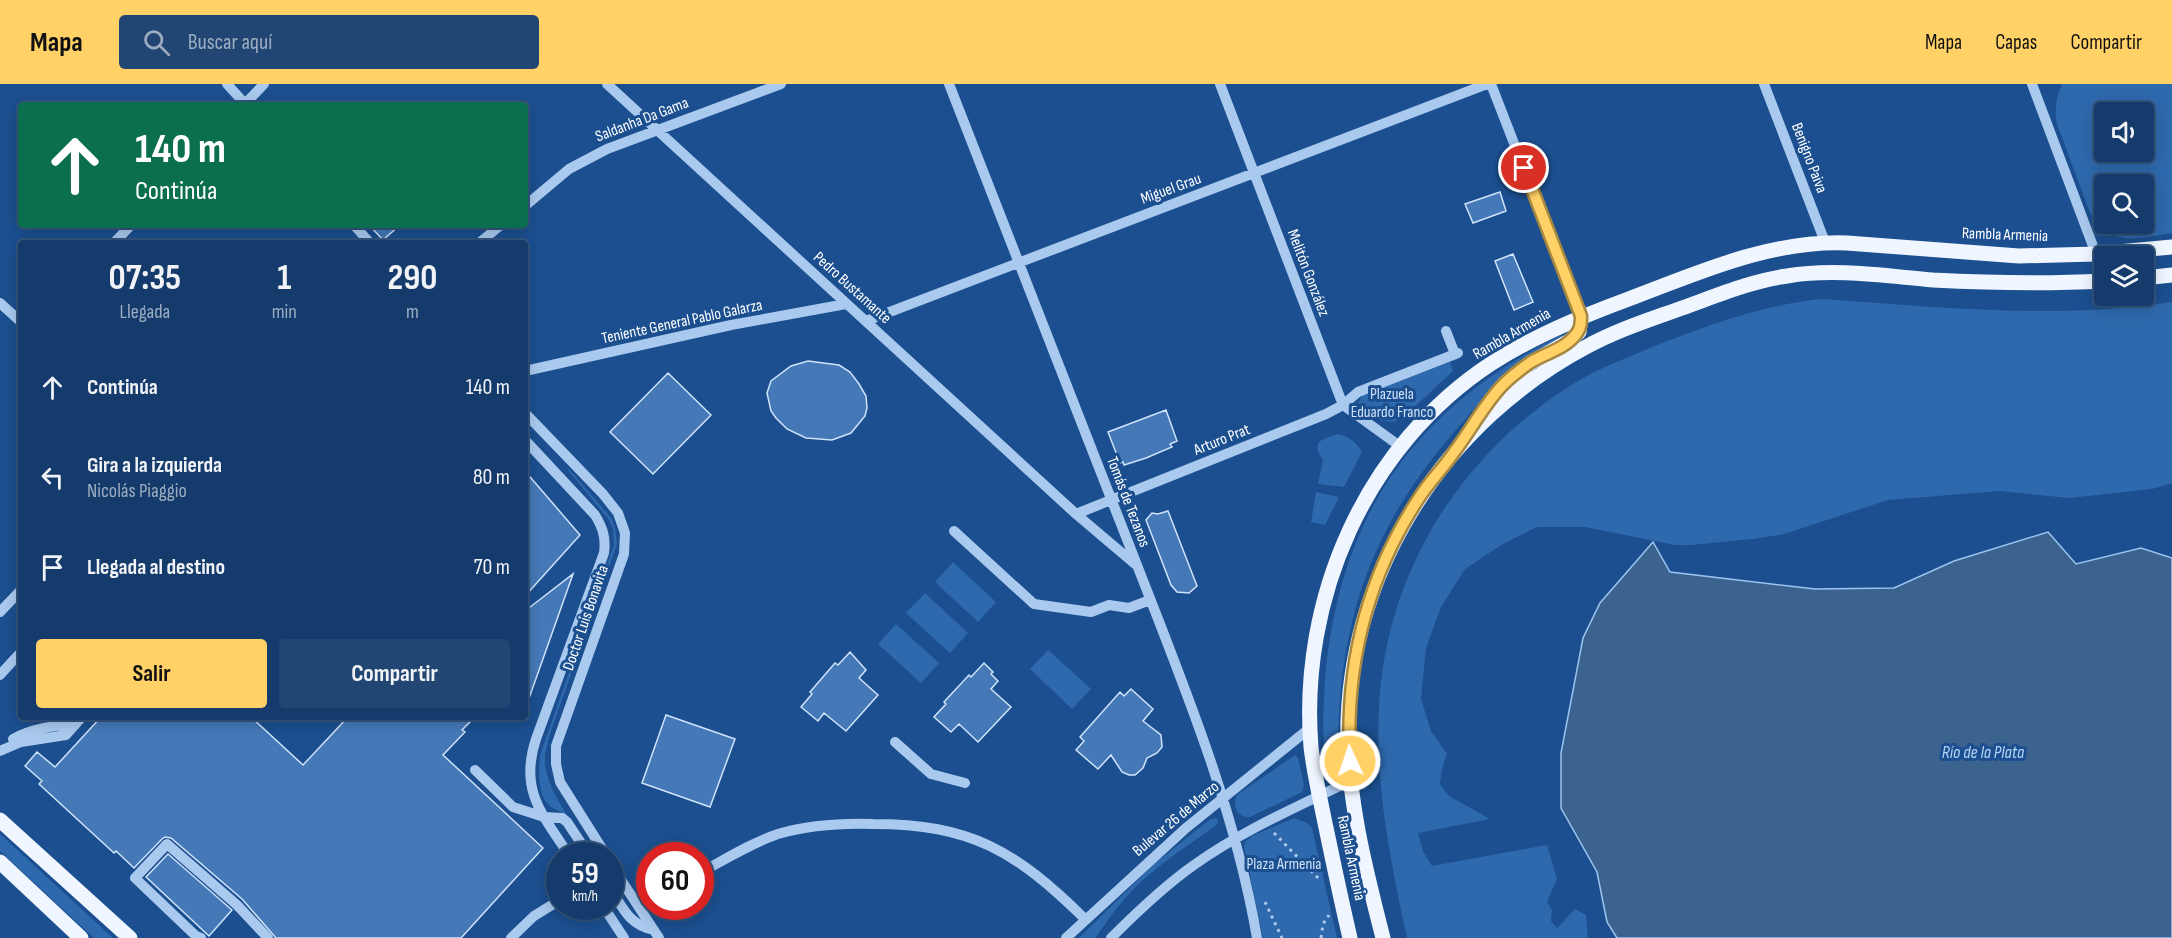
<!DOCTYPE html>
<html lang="es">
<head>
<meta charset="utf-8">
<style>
  :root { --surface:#143b6b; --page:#214673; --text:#f1f3f6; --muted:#9dadc1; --line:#33557e; --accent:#ffd166 }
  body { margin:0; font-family:"Sofia Sans Condensed",sans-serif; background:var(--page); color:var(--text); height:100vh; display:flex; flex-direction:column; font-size:22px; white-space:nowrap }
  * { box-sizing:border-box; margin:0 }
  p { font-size:20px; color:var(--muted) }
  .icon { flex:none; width:33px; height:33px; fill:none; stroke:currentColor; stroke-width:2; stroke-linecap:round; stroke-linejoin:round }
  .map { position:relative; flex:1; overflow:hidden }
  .drawer { position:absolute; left:18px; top:156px; width:510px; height:480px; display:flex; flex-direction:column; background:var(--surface); border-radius:6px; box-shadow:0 3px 15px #0003,0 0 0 2px var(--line) }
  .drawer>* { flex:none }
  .banner { position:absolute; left:18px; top:18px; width:510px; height:126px; border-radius:6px; box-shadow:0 3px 15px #0003,0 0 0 2px var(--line); background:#0b6e4f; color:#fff; overflow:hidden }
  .tools { position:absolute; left:2094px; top:18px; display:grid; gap:12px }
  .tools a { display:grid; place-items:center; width:60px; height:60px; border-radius:6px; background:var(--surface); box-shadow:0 3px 15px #0003,0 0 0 2px var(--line); font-size:30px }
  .speed { position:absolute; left:546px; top:758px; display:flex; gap:12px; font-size:30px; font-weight:700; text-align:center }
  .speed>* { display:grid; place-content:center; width:78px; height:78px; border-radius:50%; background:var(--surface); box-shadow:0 3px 15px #0003,0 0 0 2px var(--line); line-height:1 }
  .speed small { font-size:15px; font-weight:400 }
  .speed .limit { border:9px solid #d22; background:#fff; color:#111 }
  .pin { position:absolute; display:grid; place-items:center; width:51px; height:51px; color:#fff; margin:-26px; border:3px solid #fff; border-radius:50%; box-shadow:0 2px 6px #0007 }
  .me { position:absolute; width:66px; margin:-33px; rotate:357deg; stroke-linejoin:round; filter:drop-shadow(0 0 4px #0008) }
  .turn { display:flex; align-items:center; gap:21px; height:126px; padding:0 18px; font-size:27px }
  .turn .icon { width:78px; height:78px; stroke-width:2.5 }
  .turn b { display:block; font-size:42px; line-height:51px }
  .eta { display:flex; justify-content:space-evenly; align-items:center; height:102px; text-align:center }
  .eta b { font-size:36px; font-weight:700; line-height:42px }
  .primary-button { display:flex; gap:12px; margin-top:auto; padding:12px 18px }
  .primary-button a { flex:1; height:69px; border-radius:6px; background:var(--accent); color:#111; font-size:24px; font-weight:700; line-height:69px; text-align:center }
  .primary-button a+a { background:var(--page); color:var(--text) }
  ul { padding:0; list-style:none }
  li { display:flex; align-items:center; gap:18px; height:90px; padding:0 18px }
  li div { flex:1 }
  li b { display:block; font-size:22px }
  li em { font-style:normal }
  header { display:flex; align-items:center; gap:36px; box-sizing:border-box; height:84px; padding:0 30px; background:var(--accent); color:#111 }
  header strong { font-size:28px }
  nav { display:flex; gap:33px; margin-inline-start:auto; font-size:21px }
  .search { width:420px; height:54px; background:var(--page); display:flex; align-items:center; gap:15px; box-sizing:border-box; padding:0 21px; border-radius:6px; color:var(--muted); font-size:22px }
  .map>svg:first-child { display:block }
</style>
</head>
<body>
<header>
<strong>Mapa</strong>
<div class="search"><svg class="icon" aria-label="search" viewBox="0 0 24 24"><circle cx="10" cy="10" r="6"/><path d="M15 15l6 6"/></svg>Buscar aquí</div>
<nav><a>Mapa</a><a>Capas</a><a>Compartir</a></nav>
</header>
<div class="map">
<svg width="2172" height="854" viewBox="0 0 2172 854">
  <rect width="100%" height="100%" fill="#1b4f8f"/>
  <path fill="#2e69ad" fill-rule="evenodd" d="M2062 0H2172V149C2138 154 2110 164 2090 129L2057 40C2054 25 2056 14 2062 0ZM2104 28H2144V68H2104ZM2104 100H2144V140H2104Z
    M1822 215C1938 223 2056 236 2172 218V399L2152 405 2069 414 1999 407 1888 416 1784 450 1753 455 1691 461H1675L1585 443H1537L1501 461 1465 485 1441 523 1426 564 1421 615 1431 647 1447 670 1442 684 1440 700 1449 712 1490 735 1418 749 1423 767 1432 782 1547 761 1557 795 1547 818 1552 826 1551 837 1557 844 1575 825 1586 831 1588 854H1407C1391 779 1375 704 1379 626 1384 488 1464 363 1583 294 1603 283 1624 275 1645 266 1702 243 1761 221 1822 215Z
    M1561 251 1563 253C1544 265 1523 277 1506 291 1489 304 1477 322 1463 338 1370 441 1337 539 1338 676L1330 686C1320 669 1324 616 1325 596 1339 431 1414 325 1561 251Z
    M1450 278 1453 287 1405 332 1394 338 1380 336 1358 319 1362 311Z
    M1338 350C1349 352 1357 359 1362 368L1344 403 1318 400 1323 376C1310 357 1321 356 1338 350Z
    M569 385 612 435 615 444 617 460 551 647C548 658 544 669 545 680 548 711 578 745 595 771 586 761 580 747 572 736 565 728 556 728 549 721 537 710 539 686 540 671L614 461 613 445 609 436 568 386Z
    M1316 408 1339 413 1325 441 1311 438Z
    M953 478 996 518 978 538 935 498Z
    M925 509 968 549 950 569 906 529Z
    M896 540 939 579 921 599 878 560Z
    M1048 566 1091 605 1072 625 1030 585Z
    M1295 671 1298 674 1304 701 1302 708 1250 733C1237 734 1232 722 1237 711Z
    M1217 734 1218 739 1216 741C1186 764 1154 782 1129 810 1116 824 1106 839 1095 854H1079L1153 781 1204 740 1211 735Z
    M1294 734 1307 739 1312 744 1337 854H1263L1244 762 1246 757 1252 752Z
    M0 750 113 854H94L0 767Z"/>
  <path fill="#3c6290" stroke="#9cc4f0" stroke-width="1.5" d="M2048 448 2076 480 2141 464 2172 474V854H1617L1607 838 1597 788 1561 724V669L1583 554 1600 519 1653 458 1670 488 1815 505 1894 504 1954 477Z"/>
  <path fill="#4478b7" stroke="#cfe3fa" stroke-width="1.5" d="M1500 108 1506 127 1473 139 1465 120Z
    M369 141H400L383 156Z
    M1513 170 1533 218 1514 226 1495 177Z
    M808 277 839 281 850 288 859 300 866 312 867 324 865 332 851 349 832 356 806 354 787 345 776 334 771 327 767 309 771 297 791 282Z
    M668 289 711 331 653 390 610 348Z
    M1166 326 1177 357 1170 360 1172 363 1146 374 1124 381 1123 378 1120 379 1108 348Z
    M525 387 580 451 525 512Z
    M1168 427 1197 502 1189 509 1177 508 1171 501 1146 436 1152 429 1158 430Z
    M573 490 527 620H525V527Z
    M850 568 866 586 859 594 878 611 846 647 824 629 818 637 801 623 812 610 810 608 835 579 838 581Z
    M984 579 993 588 991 590 998 597 991 605 1011 623 978 658 959 640 951 648 934 633 946 620 944 618 969 591 971 593Z
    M1131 605 1153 625 1143 637 1161 651 1162 663 1157 669 1147 674 1143 684 1135 691H1129L1122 688 1111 671 1098 685 1076 666 1084 657 1080 653 1120 608 1124 612Z
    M666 631 735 655 710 723 642 699Z
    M101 633H251L303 681 348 633H475L462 646 465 648 443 671 543 764 461 854H276L242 815 171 754 165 753 162 755 134 784 116 767 114 769 39 700 42 697 25 682 37 668 55 683Z
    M168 770 232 826 209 852 146 793Z"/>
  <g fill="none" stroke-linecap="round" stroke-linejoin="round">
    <path stroke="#a9c9ee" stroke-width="3" stroke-dasharray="3 4.5" stroke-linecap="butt" d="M1274 749 1320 796
      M1265 818 1282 854
      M659 822 663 827 667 822
      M1321 854 1323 840 1329 831"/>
    <path stroke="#a9c9ee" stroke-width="10" d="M227 0 246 21
      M607 0 1076 430 1135 480
      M949 0C1012 160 1074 321 1137 481 1184 602 1235 725 1257 854
      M1220 0 1343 321 1401 363
      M1491 0 1581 232
      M1764 0 1825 158
      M2032 0 2096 170
      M244 21 264 0
      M525 122 569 85 607 65 781 0
      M354 141 370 159
      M114 159 131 141
      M479 159 501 141
      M0 219 21 238
      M866 237 1487 0
      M1446 247 1455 270
      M525 287 731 241 846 220
      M525 329 603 410 618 429 625 449 624 470 556 662V680L560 698 606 771
      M525 356 595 431C603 444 606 454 604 469L536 655C519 706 542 730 569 771
      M1076 430 1326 330 1343 321 1358 308 1458 269
      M954 447 1034 520 1091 528 1109 521 1129 524 1150 516
      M0 528 21 506
      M0 591 21 568
      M13 655C29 646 56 640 75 641
      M895 658 931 690 965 699
      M0 667 21 658 66 651 82 633
      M475 686 513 723 544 733 562 734 567 738 589 771
      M610 779 659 854
      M700 789C726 775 751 759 778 750 809 741 840 739 873 740 971 740 1016 767 1085 835
      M610 804C623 824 629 841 654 846
      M603 822 624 854
      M201 854 196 852 135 794 167 760 237 821 268 854
      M511 854 534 832 560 816
      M1066 854 1186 744 1310 644
      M1111 854C1137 828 1164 802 1194 781 1243 746 1299 722 1352 696"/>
    <path stroke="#f0f6ff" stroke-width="15" d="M2144 194 2172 191
      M1480 333 1505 299 1532 278 1571 256 1579 248 1581 232
      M0 736 130 854
      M0 778 81 854
      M1350 854C1341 816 1333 777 1325 739 1320 714 1314 689 1311 663 1299 515 1365 362 1492 279 1534 252 1580 233 1626 216 1698 189 1769 156 1847 159L2019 172 2096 170 2172 163
      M1383 854C1365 784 1346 710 1348 637 1353 480 1447 337 1586 263 1617 246 1649 236 1682 224 1716 212 1751 197 1787 192 1835 184 1885 192 1933 196 1990 199 2047 200 2104 197"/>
  </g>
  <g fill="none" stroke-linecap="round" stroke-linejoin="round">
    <defs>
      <path id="route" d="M1350 677C1345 582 1367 493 1419 414 1430 397 1444 383 1455 367 1470 347 1483 323 1500 304 1508 295 1521 285 1531 278 1546 269 1567 264 1577 249 1581 244 1581 238 1581 232L1524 84"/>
    </defs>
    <use href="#route" stroke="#a68842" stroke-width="15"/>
    <use href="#route" stroke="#ffd166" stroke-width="10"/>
  </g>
  <g text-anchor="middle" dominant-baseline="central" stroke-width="6" stroke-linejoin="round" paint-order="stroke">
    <g font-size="16" fill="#fff" stroke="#1b4f8f">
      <text transform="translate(642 36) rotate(-21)">Saldanha Da Gama</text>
      <text transform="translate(1809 74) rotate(69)">Benigno Paiva</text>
      <text transform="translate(1171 105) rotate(-20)">Miguel Grau</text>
      <text transform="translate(2005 151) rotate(2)">Rambla Armenia</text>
      <text transform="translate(1308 189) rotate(69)">Melitón González</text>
      <text transform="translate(852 204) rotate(42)">Pedro Bustamante</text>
      <text transform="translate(682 238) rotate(-12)">Teniente General Pablo Galarza</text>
      <text transform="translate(1512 250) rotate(-30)">Rambla Armenia</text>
      <text transform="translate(1222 356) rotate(-22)">Arturo Prat</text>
      <text transform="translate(1128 418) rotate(69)">Tomás de Tezanos</text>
      <text transform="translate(586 534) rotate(-71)">Doctor Luis Bonavita</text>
      <text transform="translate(1176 735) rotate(-40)">Bulevar 26 de Marzo</text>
      <text transform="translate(1351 774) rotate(78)">Rambla Armenia</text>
    </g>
    <g font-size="16" fill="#cfe3fa" stroke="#1b4f8f">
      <text x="1392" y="310">Plazuela<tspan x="1392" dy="18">Eduardo Franco</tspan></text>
      <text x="1284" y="780">Plaza Armenia</text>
    </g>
    <g font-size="18" font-style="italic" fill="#b5d3f5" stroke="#1b4f8f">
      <text x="1983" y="668">Río de la Plata</text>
    </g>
  </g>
</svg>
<div class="tools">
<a><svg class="icon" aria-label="sound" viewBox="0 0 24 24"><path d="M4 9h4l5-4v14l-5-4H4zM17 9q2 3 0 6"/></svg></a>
<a><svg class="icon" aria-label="search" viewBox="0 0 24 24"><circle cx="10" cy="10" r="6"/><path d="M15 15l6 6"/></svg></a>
<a><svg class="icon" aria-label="layers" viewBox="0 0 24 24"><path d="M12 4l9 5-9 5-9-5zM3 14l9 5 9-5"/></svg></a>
</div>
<div class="speed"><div>59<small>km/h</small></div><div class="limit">60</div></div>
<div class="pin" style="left:1524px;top:84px;background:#d93025"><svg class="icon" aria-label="arrive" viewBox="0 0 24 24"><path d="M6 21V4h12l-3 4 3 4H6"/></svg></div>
<svg class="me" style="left:1350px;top:677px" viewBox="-20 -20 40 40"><circle r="17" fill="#ffd166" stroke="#fff" stroke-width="3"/><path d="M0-11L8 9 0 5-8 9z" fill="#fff"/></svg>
<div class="banner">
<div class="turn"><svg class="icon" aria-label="ahead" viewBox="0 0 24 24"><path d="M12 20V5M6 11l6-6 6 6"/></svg><div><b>140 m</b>Continúa</div></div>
</div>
<section class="drawer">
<div class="eta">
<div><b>07:35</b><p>Llegada</p></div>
<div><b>1</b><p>min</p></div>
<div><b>290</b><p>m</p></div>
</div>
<ul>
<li><svg class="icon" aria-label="ahead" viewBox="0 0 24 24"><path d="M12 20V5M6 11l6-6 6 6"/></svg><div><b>Continúa</b></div><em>140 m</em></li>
<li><svg class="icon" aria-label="left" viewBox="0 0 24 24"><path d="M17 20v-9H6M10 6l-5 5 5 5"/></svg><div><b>Gira a la izquierda</b><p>Nicolás Piaggio</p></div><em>80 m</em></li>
<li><svg class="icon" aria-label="arrive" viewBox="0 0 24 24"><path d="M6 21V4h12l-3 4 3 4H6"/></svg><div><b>Llegada al destino</b></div><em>70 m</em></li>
</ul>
<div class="primary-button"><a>Salir</a><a>Compartir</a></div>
</section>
</div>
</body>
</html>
